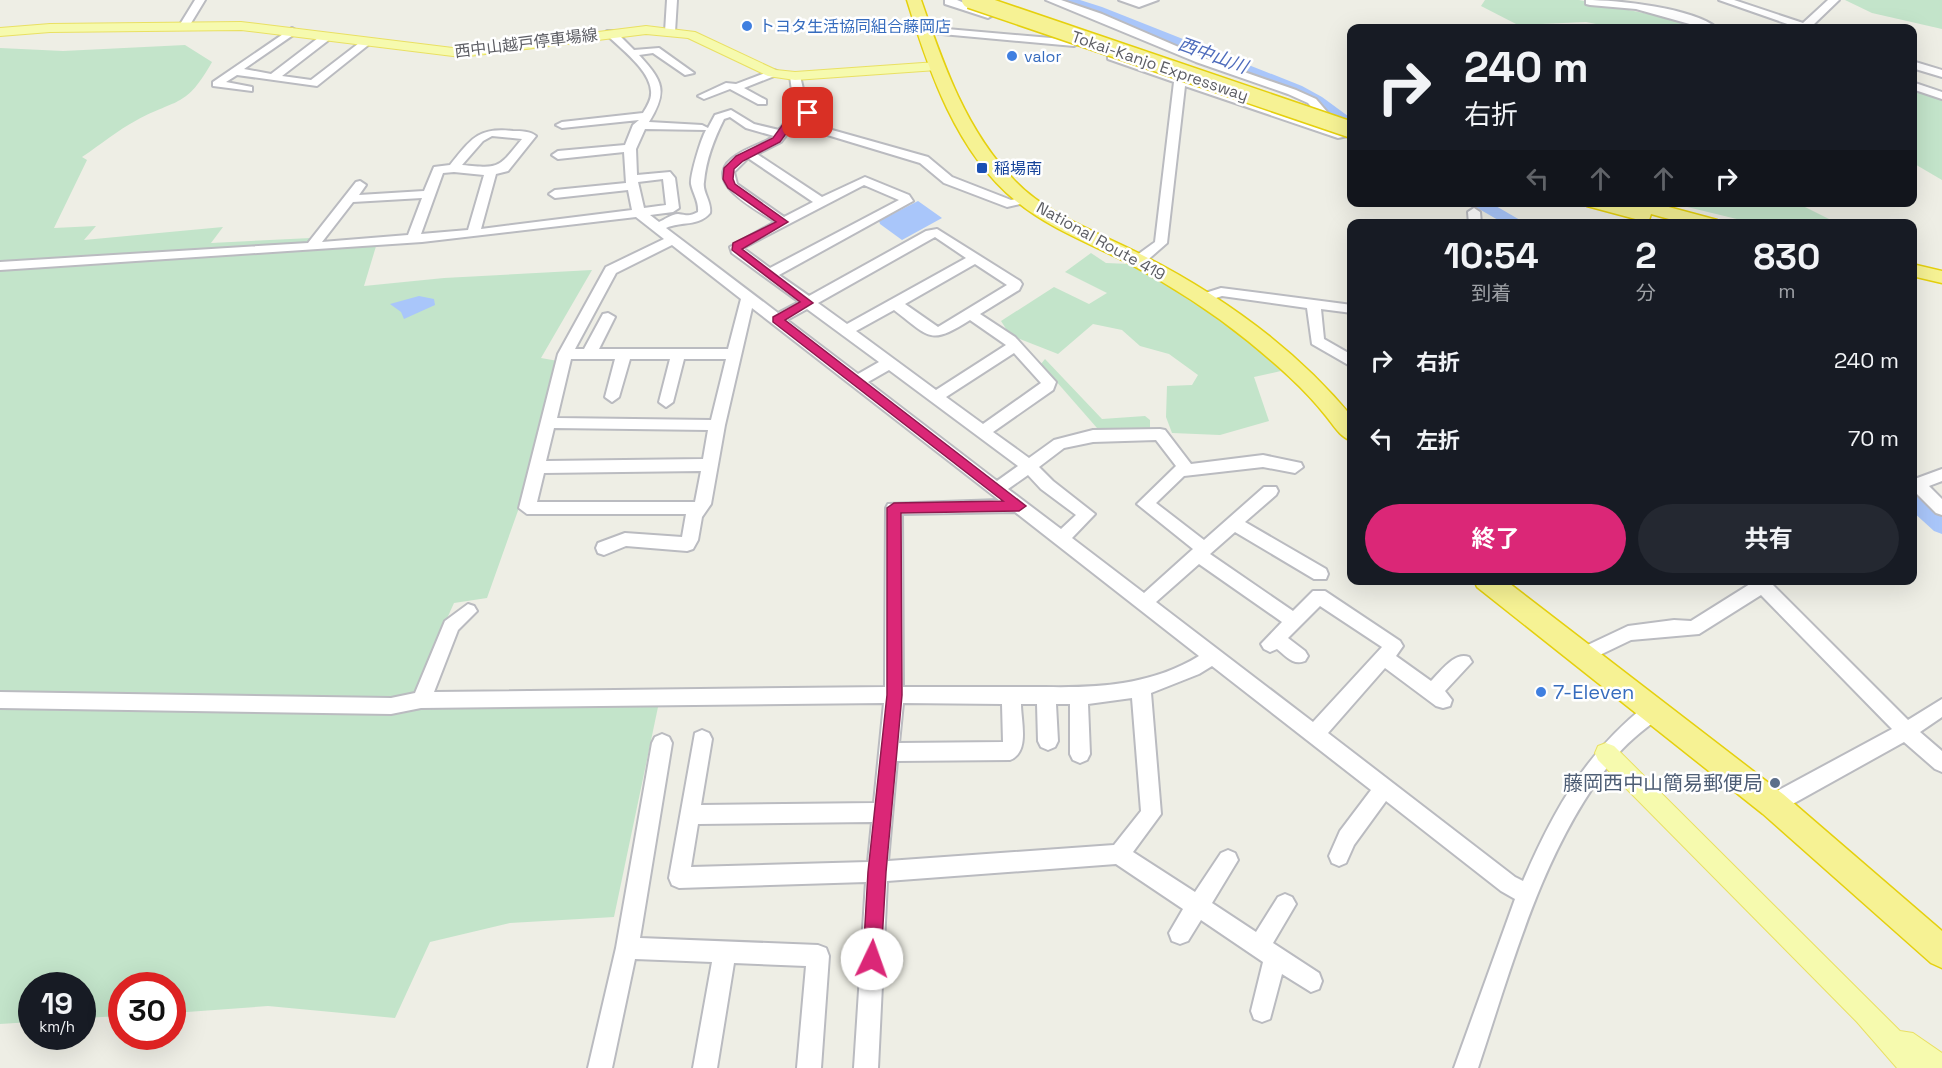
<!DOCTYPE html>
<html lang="ja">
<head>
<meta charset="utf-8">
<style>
  :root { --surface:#171b24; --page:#242831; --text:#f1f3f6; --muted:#9ea1a6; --accent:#db2777 }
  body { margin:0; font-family:"Space Grotesk","Noto Sans JP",sans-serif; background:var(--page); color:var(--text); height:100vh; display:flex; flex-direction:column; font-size:22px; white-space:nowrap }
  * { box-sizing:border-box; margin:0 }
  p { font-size:20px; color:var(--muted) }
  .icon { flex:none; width:33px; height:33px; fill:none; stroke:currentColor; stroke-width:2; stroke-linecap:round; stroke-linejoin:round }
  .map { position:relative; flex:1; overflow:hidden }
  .sheet { position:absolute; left:1347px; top:219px; width:570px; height:366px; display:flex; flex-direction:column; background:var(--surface); border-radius:12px; box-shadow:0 6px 24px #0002 }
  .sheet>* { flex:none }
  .top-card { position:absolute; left:1347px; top:24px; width:570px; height:183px; border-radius:12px; box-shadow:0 6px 24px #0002; background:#171b24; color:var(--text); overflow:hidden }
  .speed { position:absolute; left:18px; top:972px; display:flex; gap:12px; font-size:30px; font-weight:700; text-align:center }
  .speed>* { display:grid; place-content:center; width:78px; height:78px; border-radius:50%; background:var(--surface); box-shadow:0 6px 24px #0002; line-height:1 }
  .speed small { font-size:15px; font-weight:400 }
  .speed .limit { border:9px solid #d22; background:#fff; color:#111 }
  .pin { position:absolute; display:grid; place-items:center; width:51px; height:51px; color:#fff; margin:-26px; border-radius:12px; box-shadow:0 3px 9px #0006 }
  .me { position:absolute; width:66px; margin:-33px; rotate:3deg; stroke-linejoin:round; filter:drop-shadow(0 0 4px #0008) }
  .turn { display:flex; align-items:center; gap:21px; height:126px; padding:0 18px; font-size:27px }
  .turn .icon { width:78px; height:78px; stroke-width:2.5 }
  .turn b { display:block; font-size:42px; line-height:51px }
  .lanes { display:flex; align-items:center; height:57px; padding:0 18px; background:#0003; justify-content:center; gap:30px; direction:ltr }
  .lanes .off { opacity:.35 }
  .eta { display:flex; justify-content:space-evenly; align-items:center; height:102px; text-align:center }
  .eta b { font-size:36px; font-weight:700; line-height:42px }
  .primary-button { display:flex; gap:12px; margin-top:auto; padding:12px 18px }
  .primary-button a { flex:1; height:69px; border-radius:36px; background:var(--accent); color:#fff; font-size:24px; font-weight:700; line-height:69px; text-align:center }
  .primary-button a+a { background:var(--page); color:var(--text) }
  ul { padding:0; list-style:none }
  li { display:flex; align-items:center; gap:18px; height:78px; padding:0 18px }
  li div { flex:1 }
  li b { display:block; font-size:22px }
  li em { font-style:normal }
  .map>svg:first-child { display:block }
</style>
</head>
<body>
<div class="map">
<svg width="1942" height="1068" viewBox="0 0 1942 1068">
  <rect width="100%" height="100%" fill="#eeeee5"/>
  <path fill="#c3e4ca" d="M1485 0H1579L1698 24 1709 28H1616L1586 22 1518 25 1481 6Z
    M1845 0H1942V29L1872 13Z
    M185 45 212 62C186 108 178 98 137 120 118 130 100 145 82 157L87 160 54 228 96 226 84 240 223 227 211 243 311 238 305 247 377 243 364 286 444 278 592 270 541 358 558 361 520 505 487 598 454 603 408 705 658 707 614 917 510 923 430 942 395 1018 268 1006 173 1013 172 986H122L121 1016 83 1018 82 986H32L31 1022 0 1024V48L63 51Z
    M1912 88 1942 99V180L1913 163Z
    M1671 203H1797L1837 223H1753Z
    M1091 253 1106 263 1130 264 1167 284 1235 329 1281 371 1254 377 1269 421 1220 435 1172 433 1166 417 1167 386 1192 385 1198 375 1169 354 1140 346 1122 330 1093 324 1058 354 1010 335 1001 321 1054 287 1089 304 1107 293 1065 272Z
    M1045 359 1102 419 1145 416 1150 420V428H1097L1041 364Z"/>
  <path fill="#a9c6fa" d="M918 201 942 218 902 240 880 224 879 221Z
    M419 296 434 299 435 305 404 319 401 312 390 304Z"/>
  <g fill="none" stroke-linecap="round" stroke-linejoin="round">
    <path fill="#a9c6fa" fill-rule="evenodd" d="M1057 0H1080L1102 7 1302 86 1322 97 1352 119V133L1292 93Z
      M1467 202H1489L1527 224H1505Z
      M1912 490 1920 492 1942 512V534L1934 531 1912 511Z"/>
    <defs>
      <path id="minor" d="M195 0H205L188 28H180L179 26Z
        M667 0H677L675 32 670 35 665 32Z
        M945 0H957L993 15 988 18 945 4Z
        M1046 0H1061L1102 14 1204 58 1296 90 1316 99 1340 127 1336 130 1348 136 1338 138 1185 86 1167 243 1143 264H1133V258L1155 242 1174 82 1108 59V55H1116L1179 76 1182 73H1190L1191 75 1188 79 1328 127 1308 103 1288 94 1196 62Z
        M1119 0H1158L1139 7Z
        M1586 0C1618 0 1693 8 1717 28H1704L1636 9 1590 5 1586 4Z
        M1719 0H1734L1803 23 1828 0H1839L1812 26 1813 28H1799Z
        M924 27 1074 40 1079 43 1074 46 920 32 919 30Z
        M292 28 297 31 296 33 244 69 271 74 322 35H330V39L282 76 311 80 363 40 372 42 317 86 237 75 226 82 252 87V91L213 86V82Z
        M607 31H615L634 50 659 48 694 73 685 75 653 53 639 55C663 81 668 91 649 122L702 125 708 128 715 115 731 110 754 124 779 130 789 117 812 109 810 101 792 91 790 76 795 73 800 76 803 89 821 99 826 120 832 130 928 157 952 177 1011 200 1029 196V202L1007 207 944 183 920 163 824 134 813 116 797 121 781 142 757 154 822 197 865 177 909 195 913 201 779 275 809 296 926 231 937 229 1020 281 1022 284 1019 290 980 314 1015 337 1056 382 1053 390 993 432 1029 458 1054 440 1093 430 1160 429 1165 430 1191 464 1263 455 1301 463 1303 467 1295 473 1263 467 1184 476 1156 503 1204 540 1264 487H1276L1278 491 1276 495 1245 522 1326 569 1328 574 1326 579H1314L1235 532 1210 554 1293 611 1313 591H1325L1400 641 1403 646 1396 656 1431 681C1441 671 1455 651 1469 657L1472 662 1445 691 1452 700 1450 706 1443 708 1436 706 1385 668 1328 733 1515 877 1523 881C1553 811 1585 754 1645 706L1652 704 1659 706 1661 712 1659 718C1642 731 1625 744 1612 761 1542 850 1513 963 1478 1068H1454L1515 899 1501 891 1386 801 1354 845 1346 863 1339 866 1332 863 1329 856 1340 831 1371 790 1212 666 1199 674 1151 693 1161 814 1133 852 1195 892 1221 853 1228 850 1235 853 1238 860 1212 903 1256 932 1278 897 1285 894 1292 897 1296 904 1273 943 1319 973 1322 981 1319 989 1311 992 1282 974 1270 1019 1262 1022 1254 1019 1251 1011 1263 962 1201 920 1188 941 1180 944 1172 941 1169 933 1183 909 1116 864 887 881 878 1068H854L866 882 679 888 672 885 669 878 695 733 702 730 709 733 712 739 701 805 874 803 884 703 421 708 391 714 0 708V692L391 698 415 693 445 621 468 604 474 606 477 611 458 630 434 692 885 687 886 508 888 504 999 500 752 308 725 425 711 504 702 517 698 540 693 549 687 551 626 546 604 555 598 553 596 548 598 543 625 533 682 537 686 514H527L519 508 558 354 606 267 664 239 636 217 422 242 0 270V262L308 243 356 182 360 181 366 185 359 195 424 191 434 167 450 165C471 139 478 127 513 131 521 131 530 131 536 136L508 171 496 174 481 229 632 210 628 190 555 198 549 194 555 190 626 183 624 152 558 159 552 155 558 151 625 145 633 125 639 120 562 128 556 125 562 122 643 113C647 107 652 99 651 91 650 70 621 49 607 35ZM730 117 746 128 774 136C763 144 748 147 737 155 697 180 754 208 775 222L730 247 732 253 799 302 778 313 666 228C681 221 698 227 710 213 712 202 702 192 704 182 706 159 714 139 724 119ZM645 129 706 130C701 139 690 175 691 184 693 194 699 201 698 212 689 217 687 215 678 214 672 214 664 220 659 222L650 215 673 212 679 208 675 178 670 172 637 175 636 149ZM492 136 522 139C498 168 501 169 462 165L483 141ZM748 158 813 202 784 217 737 184 734 172ZM454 172 484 175 468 230 421 234 443 173ZM663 179 666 205 644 208 638 182ZM864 185 899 200 770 268 743 248ZM422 198 408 235 322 242 353 202ZM935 237 966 258 847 324 818 303ZM672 245 741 299 728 349H599L615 317 608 313 603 314 584 349H575L616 273ZM975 264 1007 285 938 327 905 304ZM807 309 879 362 858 374 787 320ZM894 310C930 337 929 346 970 320L1006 345 936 390 856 331ZM1014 353 1041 383 983 424 946 397ZM571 359H615L605 397 612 402 619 397 630 359H670L659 402 666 407 673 402 684 359H726L711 420 557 418ZM889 370 1018 466 997 481 868 382ZM554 428 708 430 703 459 546 461ZM1156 440 1176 466 1137 504 1193 549 1144 593 1072 538 1095 514 1053 481 1039 467 1064 448 1093 442ZM701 471 695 502H537L544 473ZM1028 475 1041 489 1076 515 1061 529 1008 489ZM1015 512 1199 656C1152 685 1098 688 1045 687 998 687 951 687 903 687L902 514ZM1199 564 1282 622 1261 644 1264 649 1270 652 1277 649C1286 656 1293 666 1305 661L1308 656 1305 651 1288 638 1320 606 1382 647 1313 722 1156 602ZM1132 698 1141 811 1114 845 888 861 897 761 1010 760C1030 752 1021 721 1021 704H1037L1038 741 1041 747 1048 750 1055 747 1058 741 1056 704H1070V754L1073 760 1080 763 1087 760 1090 754 1088 704ZM903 703 1002 704 1003 742 899 743ZM872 822 868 862 691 867 698 824Z
        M1912 61 1942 70V77L1912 68Z
        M773 70 777 71V75L744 88 766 100V104H758L730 89 704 99 698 96 726 83 736 84Z
        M1912 82 1942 92V99L1912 89Z
        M1474 208 1480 212 1481 224H1469L1468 212Z
        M1221 288 1352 305V313L1321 309 1324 339 1352 355V367L1312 344 1307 308 1222 296 1201 303 1194 299 1196 296Z
        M1942 469V481L1929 486 1942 499V515L1936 513 1915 492 1912 493V480Z
        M1749 580H1768L1908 720 1942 699V717L1920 732 1942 751V772L1935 769 1904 742 1780 811 1773 813 1766 811 1763 804 1766 797 1892 729 1761 595 1699 634 1631 640 1581 664 1575 661 1572 656 1575 651 1628 626 1674 620 1691 621 1750 584Z
        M662 734 669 737 672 743 640 938 818 945 826 948 829 956 821 1068H797L806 966 734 963 717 1068H693L712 962 635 959 612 1068H588L616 948 652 743 655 737Z"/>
      <path id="major" d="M241 22 461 49 646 26 695 32 776 70 795 72 937 62 943 66 937 70 795 80 768 76 688 38 646 34 461 57 241 30 50 32 0 36V28L50 24Z
        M1606 743 1614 746 1900 1031 1913 1033 1942 1053V1068H1897L1857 1022 1598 760 1595 753 1598 746Z"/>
      <path id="highway" d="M907 0H921C943 64 966 131 1015 181 1050 217 1100 233 1144 256 1222 296 1296 349 1352 417V441C1340 437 1334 426 1326 416 1304 388 1276 364 1248 341 1212 312 1172 286 1130 264 1092 244 1050 229 1016 201 956 152 929 71 907 0Z
        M1584 202H1650L1717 220 1719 224H1687L1651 214 1649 220 1643 221 1587 206Z
        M1912 264 1942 271V283L1912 276Z
        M1474 580H1505L1783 794 1942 931V968L1931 963 1763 814 1477 587Z"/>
    </defs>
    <use href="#minor" stroke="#babbc0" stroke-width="4"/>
    <use href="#major" stroke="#e9e063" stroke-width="2"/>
    <use href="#highway" stroke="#e5d00e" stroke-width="3"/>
    <use href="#minor" fill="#fff" fill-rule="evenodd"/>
    <use href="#major" fill="#f6faae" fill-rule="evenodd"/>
    <use href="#highway" fill="#f6f294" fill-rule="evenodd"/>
    <defs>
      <path id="highway-bridge" d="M970 0 1352 130"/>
    </defs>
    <use href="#highway-bridge" stroke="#e5d00e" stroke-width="19" stroke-linecap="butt"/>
    <use href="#highway-bridge" stroke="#f6f294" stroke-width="16"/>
  </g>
  <path fill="#db2777" stroke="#8e194d" stroke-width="1.5" d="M805 111 813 113 793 124 780 142 743 161 734 169 733 179 735 184 788 222 742 249 813 303 785 320 1026 506 1019 511 901 513 902 695 886 872 881 959 879 966 872 968 866 966 863 959 868 872 887 695V508L894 503 1003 501 773 322V317L800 302 732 250 733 243 776 222 728 188 723 179 724 168 736 156 773 138 786 120Z"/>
  <g fill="#3f7fe0" stroke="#fff" stroke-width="2">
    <circle cx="747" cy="26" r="6"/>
    <circle cx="1012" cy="56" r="6"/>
    <circle cx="1541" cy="692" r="6"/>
  </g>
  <rect fill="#1a4fb4" stroke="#fff" stroke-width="2" x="976" y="162" width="12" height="12" rx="3"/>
  <circle fill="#5c6f8a" stroke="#fff" stroke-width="2" cx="1775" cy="783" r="6"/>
  <g text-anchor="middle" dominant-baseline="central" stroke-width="5" stroke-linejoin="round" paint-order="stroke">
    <g font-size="16" fill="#366cbe" stroke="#fff" text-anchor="start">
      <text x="759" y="26">トヨタ生活協同組合藤岡店</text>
      <text x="1024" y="56">valor</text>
    </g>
    <g font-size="16" fill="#5d5e64" stroke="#fff">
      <text transform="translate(526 43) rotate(-7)">西中山越戸停車場線</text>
      <text transform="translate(1160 66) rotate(19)">Tokai-Kanjo Expressway</text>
      <text transform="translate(1101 241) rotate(29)">National Route 419</text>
    </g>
    <g font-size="16" fill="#164399" stroke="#fff" text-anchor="start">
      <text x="994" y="168">稲場南</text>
    </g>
    <g font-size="18" font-style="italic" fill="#4d6bbc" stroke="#fff">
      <text transform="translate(1213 55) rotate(20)">西中山川</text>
    </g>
    <g font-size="20" fill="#366cbe" stroke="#fff" text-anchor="start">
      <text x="1553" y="692">7-Eleven</text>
    </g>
    <g font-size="20" fill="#4e5e75" stroke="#fff" text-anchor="end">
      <text x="1763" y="783">藤岡西中山簡易郵便局</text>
    </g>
  </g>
</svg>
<div class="speed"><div>19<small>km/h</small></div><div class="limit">30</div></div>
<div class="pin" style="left:808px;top:113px;background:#d93025"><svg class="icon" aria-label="arrive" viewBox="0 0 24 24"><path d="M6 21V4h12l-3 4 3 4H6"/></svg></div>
<svg class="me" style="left:872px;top:959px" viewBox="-20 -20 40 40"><circle r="19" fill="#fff"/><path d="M0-13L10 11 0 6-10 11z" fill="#db2777"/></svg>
<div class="top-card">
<div class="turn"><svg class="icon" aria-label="right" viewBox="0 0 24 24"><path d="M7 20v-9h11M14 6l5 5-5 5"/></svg><div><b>240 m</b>右折</div></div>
<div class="lanes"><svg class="icon off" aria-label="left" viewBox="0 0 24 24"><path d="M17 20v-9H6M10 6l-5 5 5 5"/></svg><svg class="icon off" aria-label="ahead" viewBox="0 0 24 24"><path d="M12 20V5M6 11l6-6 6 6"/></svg><svg class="icon off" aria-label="ahead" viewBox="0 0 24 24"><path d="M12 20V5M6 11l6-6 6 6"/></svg><svg class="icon" aria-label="right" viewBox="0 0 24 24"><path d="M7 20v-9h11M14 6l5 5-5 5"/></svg></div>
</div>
<section class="sheet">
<div class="eta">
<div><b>10:54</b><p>到着</p></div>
<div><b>2</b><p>分</p></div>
<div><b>830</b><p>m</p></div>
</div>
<ul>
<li><svg class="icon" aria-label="right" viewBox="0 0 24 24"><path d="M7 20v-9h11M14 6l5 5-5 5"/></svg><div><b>右折</b></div><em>240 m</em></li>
<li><svg class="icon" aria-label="left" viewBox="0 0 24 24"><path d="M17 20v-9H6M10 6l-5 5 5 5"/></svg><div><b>左折</b></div><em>70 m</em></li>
</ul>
<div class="primary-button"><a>終了</a><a>共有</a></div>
</section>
</div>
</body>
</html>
